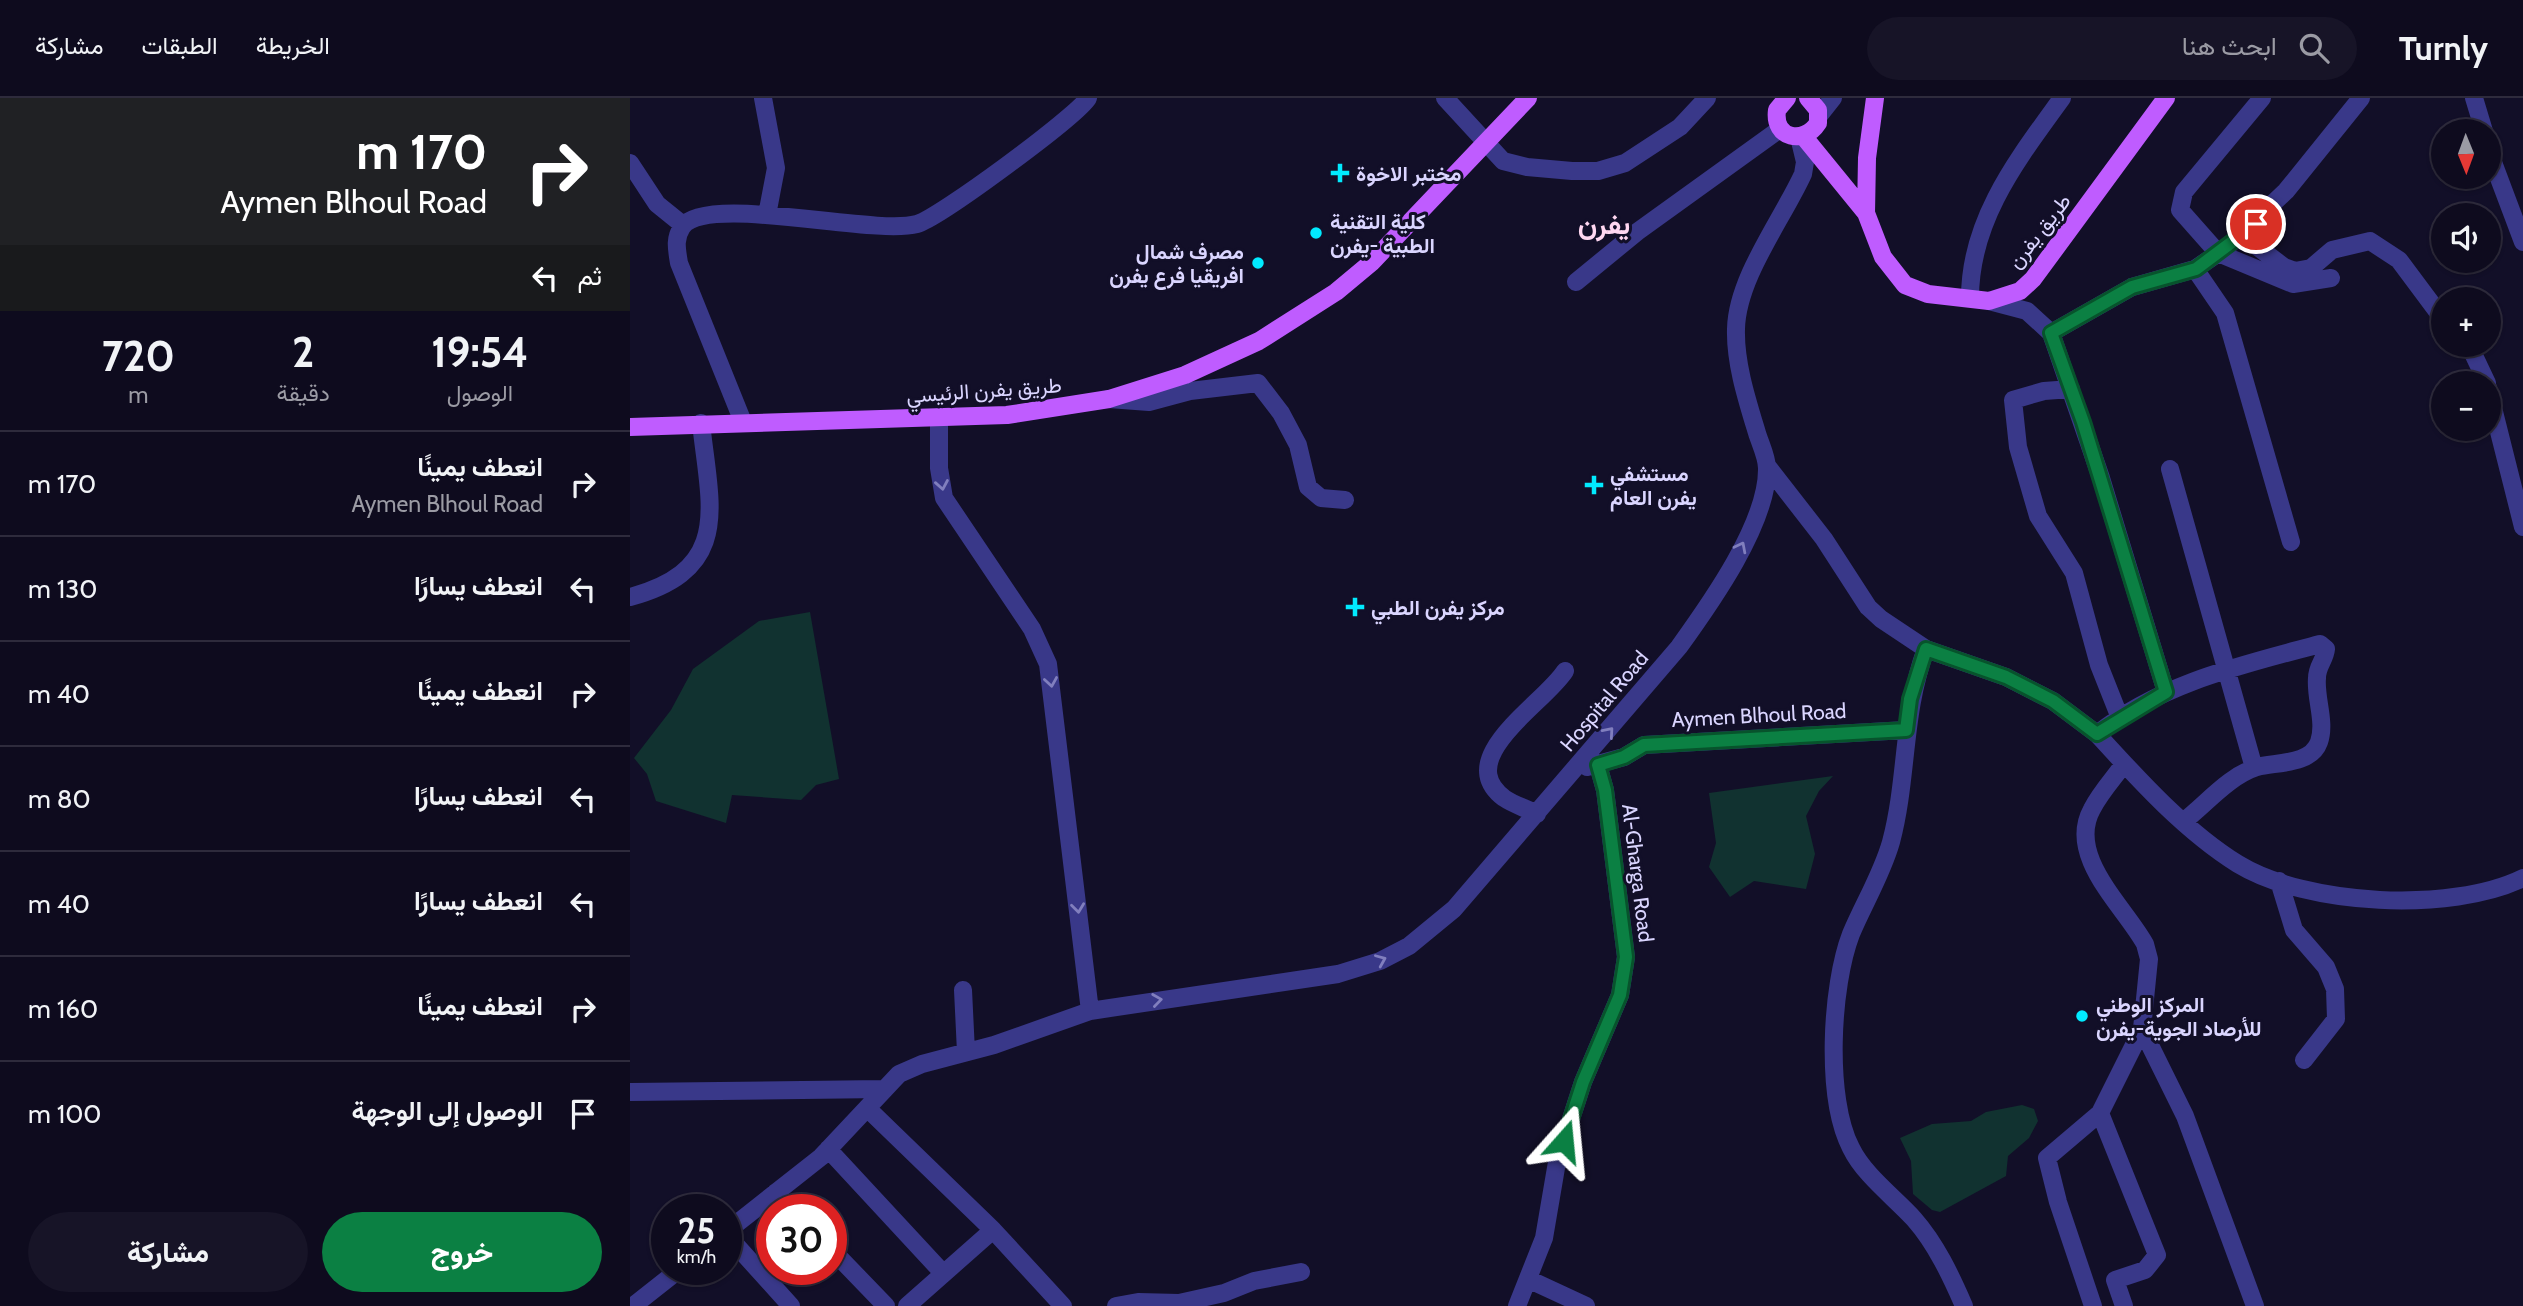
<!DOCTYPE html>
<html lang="ar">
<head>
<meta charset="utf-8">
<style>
  :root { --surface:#0e0b1e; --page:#171427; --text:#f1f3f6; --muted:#9b9ba4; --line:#2e2b3c; --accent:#0b8043 }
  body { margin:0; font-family:Cabin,Vazirmatn,sans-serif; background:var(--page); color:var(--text); direction:rtl; height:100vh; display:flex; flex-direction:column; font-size:26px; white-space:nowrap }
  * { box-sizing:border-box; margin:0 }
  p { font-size:23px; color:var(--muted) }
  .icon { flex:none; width:38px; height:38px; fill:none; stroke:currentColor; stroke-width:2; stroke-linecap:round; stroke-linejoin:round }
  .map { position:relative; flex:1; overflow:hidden; direction:ltr }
  .side { display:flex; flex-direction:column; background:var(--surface); width:630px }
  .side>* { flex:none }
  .guide { background:#202124; color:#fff; overflow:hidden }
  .needle { width:46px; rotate:179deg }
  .fabs { position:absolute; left:1801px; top:21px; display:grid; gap:14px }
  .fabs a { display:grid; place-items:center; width:70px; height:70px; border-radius:50%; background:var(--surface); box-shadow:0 2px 5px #0004,0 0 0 2px var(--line); font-size:35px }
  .speed { position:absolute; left:21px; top:1096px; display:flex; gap:14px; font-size:35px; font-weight:700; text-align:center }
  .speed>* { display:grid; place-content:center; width:91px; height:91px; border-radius:50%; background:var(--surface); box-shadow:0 2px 5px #0004,0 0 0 2px var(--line); line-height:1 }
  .speed small { font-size:18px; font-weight:400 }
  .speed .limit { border:10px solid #d22; background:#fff; color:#111 }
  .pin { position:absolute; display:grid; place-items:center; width:60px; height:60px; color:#fff; margin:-30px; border:4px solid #fff; border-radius:50%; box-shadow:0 2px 7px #0007 }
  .me { position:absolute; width:77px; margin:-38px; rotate:18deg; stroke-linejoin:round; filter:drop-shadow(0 0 5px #0008) }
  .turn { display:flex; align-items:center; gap:24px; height:147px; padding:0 28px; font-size:32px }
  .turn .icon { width:91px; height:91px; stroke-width:2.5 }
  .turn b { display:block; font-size:49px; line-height:60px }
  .then { display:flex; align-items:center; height:66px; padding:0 28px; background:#0003; gap:14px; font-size:26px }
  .eta { display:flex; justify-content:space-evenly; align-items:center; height:119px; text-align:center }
  .eta b { font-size:42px; font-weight:800; line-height:49px }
  .primary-button { display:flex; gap:14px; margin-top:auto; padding:14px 28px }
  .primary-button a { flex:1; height:80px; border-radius:42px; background:var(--accent); color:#fff; font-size:28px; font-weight:800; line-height:80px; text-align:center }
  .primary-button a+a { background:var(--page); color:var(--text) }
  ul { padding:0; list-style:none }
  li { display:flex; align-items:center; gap:21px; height:105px; padding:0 28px; border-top:2px solid var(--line) }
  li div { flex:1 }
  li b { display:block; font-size:26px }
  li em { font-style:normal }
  header { display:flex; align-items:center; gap:42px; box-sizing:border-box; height:98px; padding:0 35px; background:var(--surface); border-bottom:2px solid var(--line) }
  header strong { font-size:33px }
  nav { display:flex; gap:38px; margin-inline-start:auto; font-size:24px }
  .search { width:490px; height:63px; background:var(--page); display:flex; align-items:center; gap:18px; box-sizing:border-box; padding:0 24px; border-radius:38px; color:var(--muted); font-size:26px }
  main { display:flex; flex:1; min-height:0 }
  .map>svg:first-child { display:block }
</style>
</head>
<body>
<header>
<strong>Turnly</strong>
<div class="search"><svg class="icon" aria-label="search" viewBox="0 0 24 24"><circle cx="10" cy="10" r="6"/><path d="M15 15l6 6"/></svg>ابحث هنا</div>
<nav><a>الخريطة</a><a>الطبقات</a><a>مشاركة</a></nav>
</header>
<main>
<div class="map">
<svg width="1893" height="1208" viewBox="0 0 1893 1208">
  <rect width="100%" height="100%" fill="#120f28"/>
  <path fill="#113230" d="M180 514 209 681 186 687 171 702 102 697 96 725 26 703 17 676 4 660 41 612 63 571 129 523Z
    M1203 678 1189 693 1176 718 1185 756 1176 791 1124 783 1100 799 1079 769 1086 745 1079 695Z
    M1392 1007 1404 1011 1408 1023 1399 1040 1378 1058 1376 1078 1310 1114 1302 1112 1283 1096 1281 1063 1270 1040 1302 1026 1341 1023 1356 1014Z"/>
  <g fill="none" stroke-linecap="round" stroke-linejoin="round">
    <path stroke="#393889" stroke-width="18" d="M133 0 146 70 137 117
      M815 0 873 63 897 69 942 73H968L995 65 1050 29 1077 0
      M1632 0 1554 94 1550 112 1588 155 1663 186 1701 180
      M1844 0 1854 33
      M1188 19 1203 0
      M1858 51 1893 144
      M0 65 27 106 53 127
      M1612 137 1654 169 1665 173 1681 170 1702 152 1740 143 1769 162 1813 221
      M1565 171 1595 215 1661 444
      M946 184 1007 134 1150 31
      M1340 200C1340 121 1388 61 1432 0
      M1359 203 1397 213 1421 235 1471 380 1536 594
      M1421 235 1502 189 1565 171 1597 149 1656 93 1731 0
      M1839 247 1857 285
      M1858 290 1893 429
      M1441 291 1414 293 1383 302 1388 349 1408 418 1444 475 1469 567 1490 620
      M479 301 519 304 560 293 628 285 651 315 668 347 678 389 691 400 715 402
      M309 319V370L314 400 402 531 418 566 460 913
      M113 324 49 165C47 152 44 141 52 129 76 95 242 138 287 126 309 120 447 18 458 0
      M1138 369 1194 441 1238 509 1251 521 1296 551 1376 579 1423 603 1467 636C1531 585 1612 567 1690 546L1696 551C1695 562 1687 568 1687 580 1685 600 1696 624 1689 644 1681 667 1646 664 1627 669 1599 678 1577 705 1554 723
      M1540 371 1624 670
      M0 499C103 471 80 409 71 325
      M1296 551C1272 615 1278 680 1261 744 1252 776 1234 805 1221 836 1201 888 1195 1000 1221 1050 1234 1077 1264 1099 1284 1121 1306 1146 1321 1178 1334 1208
      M1467 636C1509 682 1555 733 1608 766 1677 808 1821 815 1893 780
      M1494 666C1483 681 1470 695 1462 711 1436 758 1494 808 1515 846L1519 861 1512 931 1555 1018 1625 1208
      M957 669 994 659 1014 647 1276 632
      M907 716C896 710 884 707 874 700 821 660 915 605 935 573
      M1649 783 1664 832 1696 869 1705 891 1706 921 1674 962
      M333 892 336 954
      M0 994 253 991
      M237 1010 363 1132 433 1208
      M1470 1015 1527 1157 1515 1172 1485 1182 1494 1208
      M198 1051 313 1175
      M146 1094 163 1111
      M96 1134 191 1059 269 976 292 966 364 947 460 913 708 876 750 863 779 848 824 811 1049 549C1080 506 1138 425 1137 370 1137 359 1130 345 1127 335 1117 302 1105 265 1106 231 1107 180 1152 122 1173 76L1175 64 1169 39
      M96 1136 161 1208
      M201 1151 256 1208
      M900 1182 956 1208
      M3 1208 50 1171
      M277 1208 363 1132
      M486 1208 508 1204 549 1205 594 1195 624 1183 671 1174
      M887 1208 914 1140 927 1064 953 984 990 897 996 859 975 692 968 667
      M1463 1208 1428 1104 1417 1060 1470 1015 1512 931"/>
    <path stroke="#bf5cff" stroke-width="18" d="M1157 0 1147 12C1143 41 1174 47 1188 25V12L1178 0
      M1174 39 1236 115 1253 159 1275 187 1298 196 1359 203 1390 193 1403 181 1536 0
      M1236 115 1237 60 1245 0
      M0 329 377 317 479 301 555 277 629 243 706 194 742 164 898 0"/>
  </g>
  <defs><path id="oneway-chevron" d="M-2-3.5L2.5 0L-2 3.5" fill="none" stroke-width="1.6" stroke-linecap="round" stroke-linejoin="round" transform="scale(1.75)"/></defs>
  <g stroke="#817fbe">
    <use href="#oneway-chevron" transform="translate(312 387) rotate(80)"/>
    <use href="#oneway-chevron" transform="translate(1111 449) rotate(-63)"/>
    <use href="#oneway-chevron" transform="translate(421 584) rotate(81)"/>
    <use href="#oneway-chevron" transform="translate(979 634) rotate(-49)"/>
    <use href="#oneway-chevron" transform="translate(448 810) rotate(83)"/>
    <use href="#oneway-chevron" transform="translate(751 862) rotate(-23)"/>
    <use href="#oneway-chevron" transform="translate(527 902) rotate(-8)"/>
  </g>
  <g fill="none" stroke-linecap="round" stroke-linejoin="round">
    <defs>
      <path id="route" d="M934 1043 953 984 990 897 996 859 975 692 968 667 994 659 1014 647 1276 632 1280 601 1296 551 1376 579 1423 603 1467 636 1536 594 1453 324 1421 235 1502 189 1566 171 1626 126"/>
    </defs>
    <use href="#route" stroke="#07532c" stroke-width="18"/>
    <use href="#route" stroke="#0b8043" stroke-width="12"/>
  </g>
  <g fill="#01eaff" stroke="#120f28" stroke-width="2.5">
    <path d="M706.5 64.5h7v7h7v7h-7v7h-7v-7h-7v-7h7z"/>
    <circle cx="686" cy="135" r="7"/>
    <circle cx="628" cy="165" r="7"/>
    <path d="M960.5 376.5h7v7h7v7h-7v7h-7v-7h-7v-7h7z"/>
    <path d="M721.5 498.5h7v7h7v7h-7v7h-7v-7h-7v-7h7z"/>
    <circle cx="1452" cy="918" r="7"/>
  </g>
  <g text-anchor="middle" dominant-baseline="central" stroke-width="6" stroke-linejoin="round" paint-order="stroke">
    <g font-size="21" font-weight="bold" fill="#dad5ff" stroke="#120f28" text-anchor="start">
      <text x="726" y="75">مختبر الاخوة</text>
      <text x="700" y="123">كلية التقنية<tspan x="700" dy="24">الطبية -يفرن</tspan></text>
      <text x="614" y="153" text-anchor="end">مصرف شمال<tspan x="614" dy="24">افريقيا فرع يفرن</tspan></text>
      <text x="980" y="375">مستشفي<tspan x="980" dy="24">يفرن العام</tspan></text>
      <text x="741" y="509">مركز يفرن الطبي</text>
      <text x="1466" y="906">المركز الوطني<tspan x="1466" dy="24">للأرصاد الجوية-يفرن</tspan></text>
    </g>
    <g font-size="21" fill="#dad5ff" stroke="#120f28">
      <text transform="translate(1409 133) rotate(-52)">طريق يفرن</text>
      <text transform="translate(354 292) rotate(-4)">طريق يفرن الرئيسي</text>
      <text transform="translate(974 603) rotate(-50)">Hospital Road</text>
      <text transform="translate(1129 617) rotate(-3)">Aymen Blhoul Road</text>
      <text transform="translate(1008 775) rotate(83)">Al-Gharga Road</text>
    </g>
    <g font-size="28" font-weight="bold" fill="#ffd7f1" stroke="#120f28">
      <text x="974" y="126">يفرن</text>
    </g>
  </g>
</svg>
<div class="fabs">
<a><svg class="needle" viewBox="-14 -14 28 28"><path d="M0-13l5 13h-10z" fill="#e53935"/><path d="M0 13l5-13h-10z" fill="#9b9ba4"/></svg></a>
<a><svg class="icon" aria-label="sound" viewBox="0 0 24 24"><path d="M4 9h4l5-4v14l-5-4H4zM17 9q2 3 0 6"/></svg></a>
<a>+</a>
<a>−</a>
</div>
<div class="speed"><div>25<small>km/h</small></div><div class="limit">30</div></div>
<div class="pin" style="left:1626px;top:126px;background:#d93025"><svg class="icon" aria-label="arrive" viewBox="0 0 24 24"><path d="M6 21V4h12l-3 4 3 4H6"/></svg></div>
<svg class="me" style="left:934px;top:1043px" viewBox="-20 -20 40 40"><path d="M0-17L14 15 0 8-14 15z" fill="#0b8043" stroke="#fff" stroke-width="4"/></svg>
</div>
<section class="side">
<div class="guide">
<div class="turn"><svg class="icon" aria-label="right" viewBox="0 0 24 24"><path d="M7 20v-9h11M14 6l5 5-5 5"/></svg><div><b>170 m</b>Aymen Blhoul Road</div></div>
<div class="then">ثم<svg class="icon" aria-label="left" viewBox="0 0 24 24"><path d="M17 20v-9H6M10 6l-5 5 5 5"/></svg></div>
</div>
<div class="eta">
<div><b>19:54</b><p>الوصول</p></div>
<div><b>2</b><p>دقيقة</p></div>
<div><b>720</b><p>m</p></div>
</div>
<ul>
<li><svg class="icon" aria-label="right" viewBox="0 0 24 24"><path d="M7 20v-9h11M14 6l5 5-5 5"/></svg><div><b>انعطف يمينًا</b><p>Aymen Blhoul Road</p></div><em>170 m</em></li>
<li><svg class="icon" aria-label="left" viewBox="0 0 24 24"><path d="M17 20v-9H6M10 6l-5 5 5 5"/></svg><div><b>انعطف يسارًا</b></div><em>130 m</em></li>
<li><svg class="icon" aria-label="right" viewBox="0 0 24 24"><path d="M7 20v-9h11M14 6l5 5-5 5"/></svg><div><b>انعطف يمينًا</b></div><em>40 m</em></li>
<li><svg class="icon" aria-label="left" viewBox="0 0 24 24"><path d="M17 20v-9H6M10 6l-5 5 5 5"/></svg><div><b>انعطف يسارًا</b></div><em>80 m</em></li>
<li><svg class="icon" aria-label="left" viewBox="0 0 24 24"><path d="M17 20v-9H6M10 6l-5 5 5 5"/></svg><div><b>انعطف يسارًا</b></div><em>40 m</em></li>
<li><svg class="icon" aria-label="right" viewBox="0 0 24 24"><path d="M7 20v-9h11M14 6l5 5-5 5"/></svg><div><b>انعطف يمينًا</b></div><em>160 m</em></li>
<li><svg class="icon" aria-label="arrive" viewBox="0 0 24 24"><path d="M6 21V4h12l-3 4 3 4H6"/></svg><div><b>الوصول إلى الوجهة</b></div><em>100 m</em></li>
</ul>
<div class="primary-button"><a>خروج</a><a>مشاركة</a></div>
</section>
</main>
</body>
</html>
